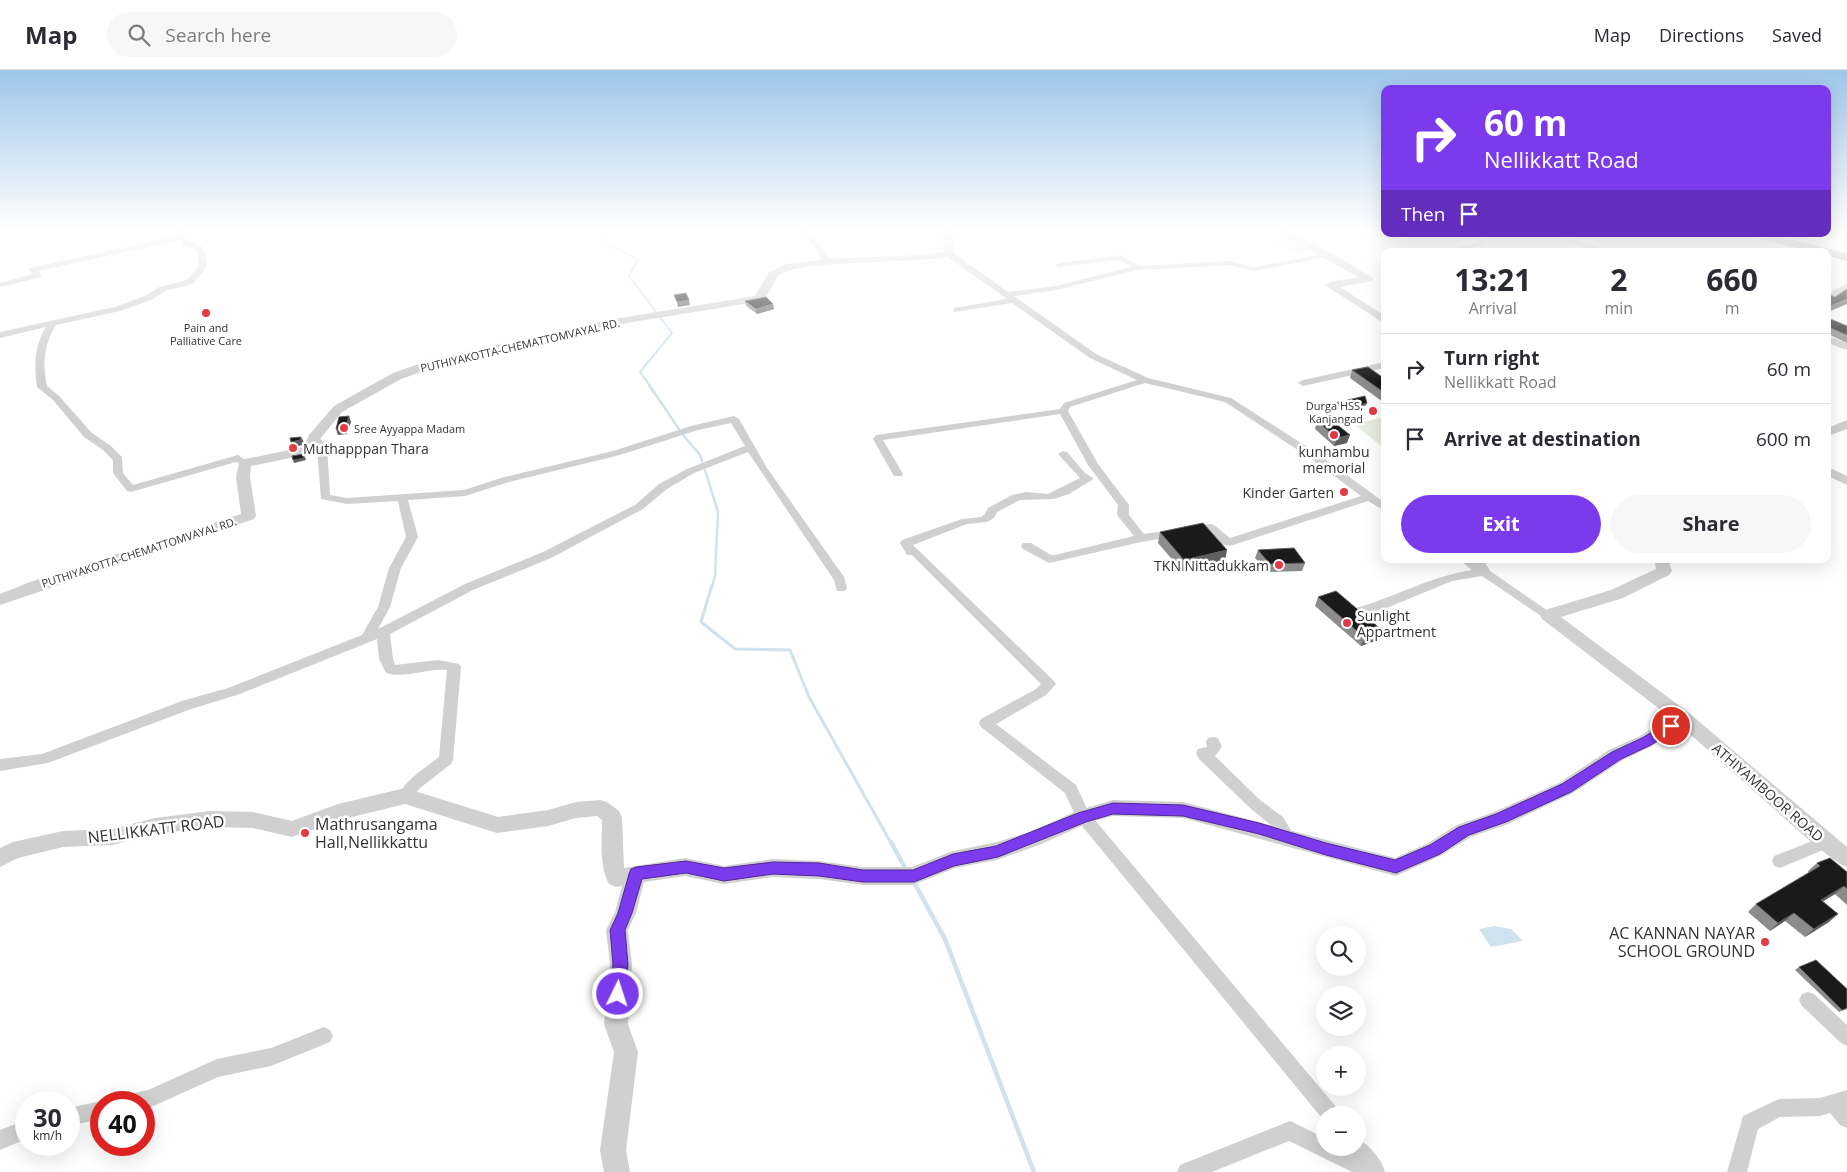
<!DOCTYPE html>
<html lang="en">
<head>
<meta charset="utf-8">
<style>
  :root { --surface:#fff; --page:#f7f7f7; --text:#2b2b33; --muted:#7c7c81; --line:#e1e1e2; --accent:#7c3aed }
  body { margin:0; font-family:"Open Sans",sans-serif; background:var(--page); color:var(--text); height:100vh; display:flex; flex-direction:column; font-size:19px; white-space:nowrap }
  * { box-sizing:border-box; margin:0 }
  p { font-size:16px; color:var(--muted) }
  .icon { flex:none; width:28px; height:28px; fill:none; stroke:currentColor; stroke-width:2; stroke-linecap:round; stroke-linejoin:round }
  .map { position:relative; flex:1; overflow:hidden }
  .panel { position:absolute; left:1381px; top:178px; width:450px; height:315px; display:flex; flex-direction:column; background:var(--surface); border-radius:10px; box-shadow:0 5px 20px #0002 }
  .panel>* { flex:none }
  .top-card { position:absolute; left:1381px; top:15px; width:450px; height:152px; border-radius:10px; box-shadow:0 5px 20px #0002; background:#7c3aed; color:#fff; overflow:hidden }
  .controls { position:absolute; left:1316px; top:856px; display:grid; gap:10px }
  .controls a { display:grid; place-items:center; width:50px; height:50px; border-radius:50%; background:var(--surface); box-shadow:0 5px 20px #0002; font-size:25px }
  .speed { position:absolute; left:15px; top:1021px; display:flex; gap:10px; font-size:25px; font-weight:700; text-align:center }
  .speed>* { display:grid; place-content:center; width:65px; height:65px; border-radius:50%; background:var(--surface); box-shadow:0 5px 20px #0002; line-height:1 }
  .speed small { font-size:12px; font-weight:400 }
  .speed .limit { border:8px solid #d22; background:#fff; color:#111 }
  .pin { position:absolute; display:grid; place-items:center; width:42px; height:42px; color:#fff; margin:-21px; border:2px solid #fff; border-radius:50%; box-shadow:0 1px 5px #0007 }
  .me { position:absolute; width:55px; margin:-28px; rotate:4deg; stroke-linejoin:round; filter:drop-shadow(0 0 4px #0008) }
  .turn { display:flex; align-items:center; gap:18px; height:105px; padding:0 20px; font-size:22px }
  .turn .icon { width:65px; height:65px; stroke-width:2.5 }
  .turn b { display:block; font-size:35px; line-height:42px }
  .then { display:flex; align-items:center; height:48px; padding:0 20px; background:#0003; gap:10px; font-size:19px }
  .eta { display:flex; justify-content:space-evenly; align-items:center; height:85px; text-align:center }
  .eta b { font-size:30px; font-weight:700; line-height:35px }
  .button { display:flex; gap:10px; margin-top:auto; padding:10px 20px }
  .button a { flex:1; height:58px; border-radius:30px; background:var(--accent); color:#fff; font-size:20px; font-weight:700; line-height:58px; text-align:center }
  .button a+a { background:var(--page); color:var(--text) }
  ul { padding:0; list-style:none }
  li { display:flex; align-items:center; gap:15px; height:70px; padding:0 20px; border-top:1px solid var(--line) }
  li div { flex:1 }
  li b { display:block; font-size:19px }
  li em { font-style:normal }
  header { display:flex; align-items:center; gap:30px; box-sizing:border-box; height:70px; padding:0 25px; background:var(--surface); border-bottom:1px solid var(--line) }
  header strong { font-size:24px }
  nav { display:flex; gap:28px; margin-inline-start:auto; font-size:18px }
  .search { width:350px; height:45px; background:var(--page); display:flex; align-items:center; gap:12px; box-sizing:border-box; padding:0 18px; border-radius:28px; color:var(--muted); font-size:19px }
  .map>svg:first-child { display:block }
</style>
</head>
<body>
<header>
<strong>Map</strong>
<div class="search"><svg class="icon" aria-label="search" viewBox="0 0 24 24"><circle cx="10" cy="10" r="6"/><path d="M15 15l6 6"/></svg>Search here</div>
<nav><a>Map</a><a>Directions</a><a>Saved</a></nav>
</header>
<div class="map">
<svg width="1847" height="1102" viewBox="0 0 1847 1102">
  <rect width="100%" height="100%" fill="#fff"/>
  <path fill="#e6ecdf" d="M1290 169 1311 180 1298 183 1273 172Z
    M1385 347V379L1354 354Z"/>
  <path fill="#cfe2ee" d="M1494 856 1511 859 1523 871 1491 877 1479 859Z"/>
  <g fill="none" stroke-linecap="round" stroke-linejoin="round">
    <path stroke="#cfe2ee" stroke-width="2" d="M597 159 610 176 638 189 629 206 672 263 640 302 650 316"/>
    <path stroke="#cfe2ee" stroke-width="2.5" d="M649 315 679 359
      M684 366 700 385 702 391
      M705 400 718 442 715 506 712 517"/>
    <path stroke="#cfe2ee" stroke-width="3" d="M712 515 701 552 735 579 790 580 809 627 891 773"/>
    <path stroke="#cfe2ee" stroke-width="4.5" d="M891 772 904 796
      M916 816 945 869 1034 1102"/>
    <path fill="#d0d0d0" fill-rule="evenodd" d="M171 159H179L189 171 203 177 207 191 204 201 193 214 165 221 153 229 120 241 56 255C44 274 42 294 47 316L59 326 92 363 111 376 122 387 123 403 133 415 238 385 250 393 245 396 236 392 131 422 127 421 113 403V390L103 380 84 367 53 330 37 317C34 296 34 276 46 257L0 268V262L115 237 147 225 159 217 187 210 196 200 199 191 197 180 183 175 180 170 39 201 42 205 41 207 0 217V213L33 204 29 200 30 198 177 166Z
      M795 159C813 159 822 178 831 192L830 194H824L812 173Z
      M1489 164H1506L1485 169V175L1458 181H1446L1478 172 1477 168 1479 165Z
      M946 182H952L1008 222 1056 216 1131 197 1120 190 1059 197 1055 195 1059 193 1121 185 1139 196 1230 191 1253 197 1330 183V187H1327L1253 201 1229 195 1137 200 1056 220 1014 226 1096 284 1148 308 1231 328 1318 384 1385 433V441L1368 431 1230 476 1222 474 1208 461 1141 472 1049 493 1023 479 1021 476 1023 473H1031L1051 485H1055L1134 466 1117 445 1118 435 1088 395 1060 344 883 370 903 404 902 406H894L873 369 876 365 1060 339 1064 333 1137 310 1090 288 1012 233 954 242V238L1007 229 946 186ZM1145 313 1225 332 1310 388 1361 426 1230 468 1214 455 1210 454 1144 464 1129 445V435L1098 394 1068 341 1070 337Z
      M1385 292V298L1303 316 1298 313 1303 310Z
      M734 346 739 349 767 398 844 507 847 518 845 521H837L834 510 748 382 694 403 667 419 643 439 551 488 473 520 390 564 393 589 395 595 438 590 459 594 461 597 453 690 451 694 420 718 410 730 405 732 400 730 398 726C406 709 424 699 439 687L447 600C427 598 406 609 386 603L379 589 377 569 237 625 191 639 48 693 0 701V689L42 684 182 631 228 618 362 565 378 537 389 498 406 467 398 431 347 434 321 429 317 377 309 368 310 366H318L327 376 330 425 347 428 464 420 501 408 613 381 691 356ZM731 353 745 376 687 399 659 414 635 435 543 482 465 514 378 559 390 537 401 498 418 467 408 430 465 426 509 412 620 385 698 360Z
      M1063 381 1067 382 1085 403 1093 408 1092 410 1069 424 1054 429 1020 430 997 442 994 448 987 452 967 454 913 475 1054 611 1056 614 1046 625 996 654 1076 715 1089 743 1337 1038 1340 1045H1325V1052L1078 751 1065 723 981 657 979 653 981 649 1036 619 1041 614 912 485H907L900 473 902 470 962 449 981 447 985 444 988 438 1012 425 1026 422 1048 424 1080 408 1058 384Z
      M1458 489H1483L1490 501 1554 545 1548 549 1544 548 1482 506 1452 511 1389 537 1357 546 1351 542 1353 539C1393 528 1431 506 1472 500Z
      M1213 667 1218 668 1222 677 1215 686 1260 730 1283 747 1295 767 1292 772 1287 773 1282 772 1272 756 1250 738 1199 689 1196 683 1198 679 1207 677 1206 672 1208 668Z
      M1825 766 1830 767 1833 772 1830 777 1780 798 1774 796 1772 791 1774 786Z
      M1808 922 1814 924 1847 955V976L1841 973 1802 936 1799 930 1802 924Z
      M324 957 330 960 333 966 330 972 271 996 218 1007 149 1038 144 1039V1032H124L126 1025 148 1020 217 989 271 978Z
      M1847 1020V1058L1840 1055 1830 1043 1820 1046 1780 1047 1758 1059 1747 1102H1727L1743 1046 1779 1029 1820 1028Z
      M101 1031 106 1032H101V1049L69 1056V1038Z
      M26 1050V1069L0 1080V1060Z
      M1290 1051 1325 1068V1078H1358V1069C1368 1073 1383 1091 1385 1102H1352L1289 1071 1212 1102H1177L1180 1095Z"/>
    <path fill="#d0d0d0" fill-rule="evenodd" d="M947 159H957L953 167V186C919 194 796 189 778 206 775 209 774 215 771 219 769 223 765 227 762 231L602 257 438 296 401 309 342 342 320 369 314 383 251 396 250 407 256 446 254 449 0 535V524L30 512 241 444 236 407 240 390 304 377 309 365 334 336 393 303 430 290 602 251 755 226 769 202 787 194 827 189 922 185 944 182 943 167Z
      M1272 159H1284L1328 181 1372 207 1373 209 1372 211 1340 217 1385 246V254L1325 215 1330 212 1358 207Z
      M1549 164H1562L1605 181H1592Z
      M1847 214V221L1828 230V223Z
      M1828 266 1847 273V280L1828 273Z
      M1847 350V359L1828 366V358Z
      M1828 397 1847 406V415L1828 406Z
      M1654 489H1668L1672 501 1669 505 1623 528 1561 547 1689 643 1847 777V797L1840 794 1818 778 1682 657 1652 676 1623 690 1573 723 1508 754 1471 767 1442 785 1396 806 1183 748 1113 746 1088 753 1039 775 997 790 955 798 913 815H863L819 809 773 807 724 814 685 806 644 812 636 843 628 860 632 894 628 954 638 982 626 1080 630 1102H604L600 1080 614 982 604 954 610 894 606 860 615 842 622 816 616 817 609 814C599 795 602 772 602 750L597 746 576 748 548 756 497 763 405 734 340 750 292 767 253 758 210 757 155 764 112 775 63 777 18 788 0 797V778L13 772 63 761 112 759 155 748 210 741 253 742 292 751 338 734 405 718 498 747 548 740 576 732 600 730 607 732 619 741 622 747 624 798 685 788 724 796 773 789 819 791 863 797H912L953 781 997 772 1033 761 1076 741 1113 730 1183 732 1395 788 1428 773 1457 755 1494 742 1559 713 1609 680 1640 666 1670 647 1542 549 1540 545 1542 541 1611 520 1656 499Z"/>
    <path fill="#ababab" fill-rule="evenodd" d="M1748 164H1768L1847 183V191L1828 186V181H1810L1750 167Z"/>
  </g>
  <path fill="#8c8c8c" d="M745 231 774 239 757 244 746 236Z
    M1828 248 1847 256V273L1828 264Z
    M1352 300 1385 309V331L1383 332 1350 308Z
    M1335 333 1366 335 1343 342 1334 336Z
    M1317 351 1347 373 1334 376 1315 359Z
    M1160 462 1225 491 1182 501 1158 473Z
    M1258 480 1305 493 1302 501 1268 502 1255 488Z
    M1318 527 1380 569 1361 576 1315 536Z
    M1817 793 1847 802V835L1835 824 1822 832 1829 852 1805 867 1785 851 1770 861 1748 842 1756 834 1809 803 1808 801Z
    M1799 897 1847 939 1839 942 1795 900Z"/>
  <path fill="#5f5f5f" d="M1847 229V234L1828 242V237Z
    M689 230 690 235 678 237 677 232Z
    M773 234 774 239 757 244 756 239Z
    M1367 333 1366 335 1343 342 1344 340Z
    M349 346 351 352 347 364 338 365 336 359Z
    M1350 365 1347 373 1334 376 1337 368Z
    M301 367 304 372 303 375 293 377 291 372Z
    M304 384 306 390 294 393 293 390Z
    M1227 480 1225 491 1182 501 1184 490Z
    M1383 561 1380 569 1361 576 1365 568Z
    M1844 816 1835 824 1812 838 1821 830Z
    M1794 843 1785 851 1770 861 1778 853Z
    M1838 844 1829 852 1805 867 1814 859Z"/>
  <path fill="#1a1a1a" stroke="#5f5f5f" d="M1847 219V229L1828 237V227L1831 225 1835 227Z
    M686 223 689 230 677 232 674 225Z
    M766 227 773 234 756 239 745 231Z
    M1828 248 1847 256V265L1828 257Z
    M1368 297 1385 309V323L1352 300Z
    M1365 326 1367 333 1344 340 1335 333Z
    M349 346 345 358 336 359 339 347Z
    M1330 349 1350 365 1337 368 1317 351Z
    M301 367 300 370 291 372 290 368Z
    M304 384V388L293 390 292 386Z
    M1203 453 1227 480 1184 490 1160 462Z
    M1294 478 1305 493 1270 494 1258 480Z
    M1336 521 1383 561 1365 568 1318 527Z
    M1830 788 1847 802V819L1844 816 1821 830 1838 844 1814 859 1794 843 1778 853 1756 834 1820 796 1817 793Z
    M1816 890 1847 919V938L1842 940 1799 897Z"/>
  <linearGradient id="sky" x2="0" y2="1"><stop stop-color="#9ec6ea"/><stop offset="0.51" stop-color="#fff"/><stop offset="1" stop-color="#fff" stop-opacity="0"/></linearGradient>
  <rect width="1847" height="313" fill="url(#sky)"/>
  <path fill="#7c3aed" stroke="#51269a" d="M1671 651 1675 652 1677 656 1675 659 1651 675 1621 689 1571 722 1506 752 1469 765 1440 784 1396 803 1326 785 1259 764 1183 746 1113 744 1086 752 998 787 954 796 914 812H863L819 806 773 804 724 811 686 803 642 809 632 843 625 860 628 894 626 924 624 930 618 932 613 930 611 924 613 894 610 860 618 843 629 804 631 799 636 797 686 791 724 798 773 792 819 793 863 800H913L953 784 996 776 1078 743 1113 733 1183 735 1259 753 1326 773 1395 790 1430 775 1459 757 1496 744 1562 714 1612 682 1642 668Z"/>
  <g fill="#e63946" stroke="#fff" stroke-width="2">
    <circle cx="206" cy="243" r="5"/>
    <circle cx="1373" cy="341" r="5"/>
    <circle cx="344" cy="358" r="5"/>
    <circle cx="1334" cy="365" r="5"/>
    <circle cx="293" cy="378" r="5"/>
    <circle cx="1344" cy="422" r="5"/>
    <circle cx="1279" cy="495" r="5"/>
    <circle cx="1347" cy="553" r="5"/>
    <circle cx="305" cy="763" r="5"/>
    <circle cx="1765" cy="872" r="5"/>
  </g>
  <g text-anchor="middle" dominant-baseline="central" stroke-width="5" stroke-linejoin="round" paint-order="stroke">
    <g font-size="11" fill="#333" stroke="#fff">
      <text x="206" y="257">Pain and<tspan x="206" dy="13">Palliative Care</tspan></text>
      <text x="1363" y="335" text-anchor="end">Durga HSS,<tspan x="1363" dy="13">Kanjangad</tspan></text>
      <text x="354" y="358" text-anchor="start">Sree Ayyappa Madam</text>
    </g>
    <g font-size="11" fill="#333" stroke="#fff">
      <text transform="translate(520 275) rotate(-13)">PUTHIYAKOTTA-CHEMATTOMVAYAL RD.</text>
      <text transform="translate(139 482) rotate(-18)">PUTHIYAKOTTA-CHEMATTOMVAYAL RD.</text>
    </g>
    <g font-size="14" fill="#333" stroke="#fff" text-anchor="start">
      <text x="303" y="378">Muthapppan Thara</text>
      <text x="1334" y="381" text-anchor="middle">kunhambu<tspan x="1334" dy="16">memorial</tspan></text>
      <text x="1334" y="422" text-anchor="end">Kinder Garten</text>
      <text x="1269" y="495" text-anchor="end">TKN Nittadukkam</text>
      <text x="1357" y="545">Sunlight<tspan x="1357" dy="16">Appartment</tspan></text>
    </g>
    <g font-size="14" fill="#333" stroke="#fff">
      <text transform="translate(1768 722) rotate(41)">ATHIYAMBOOR ROAD</text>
    </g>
    <g font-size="16" fill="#333" stroke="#fff" text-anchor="start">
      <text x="315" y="754">Mathrusangama<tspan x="315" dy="18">Hall,Nellikkattu</tspan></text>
      <text x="1755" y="863" text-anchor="end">AC KANNAN NAYAR<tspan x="1755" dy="18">SCHOOL GROUND</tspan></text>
    </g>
    <g font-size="16" fill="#333" stroke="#fff">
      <text transform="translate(156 759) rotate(-7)">NELLIKKATT ROAD</text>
    </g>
  </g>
</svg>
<div class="controls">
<a><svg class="icon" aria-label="search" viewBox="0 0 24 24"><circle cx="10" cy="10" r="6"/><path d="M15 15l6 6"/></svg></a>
<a><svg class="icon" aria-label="layers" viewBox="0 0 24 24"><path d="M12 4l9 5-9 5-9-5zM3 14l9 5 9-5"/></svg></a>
<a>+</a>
<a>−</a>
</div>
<div class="speed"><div>30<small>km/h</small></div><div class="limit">40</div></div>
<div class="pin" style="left:1671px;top:656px;background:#d93025"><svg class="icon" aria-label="arrive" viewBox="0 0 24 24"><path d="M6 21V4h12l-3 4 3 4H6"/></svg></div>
<svg class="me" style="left:618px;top:924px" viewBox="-20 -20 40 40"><circle r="17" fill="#7c3aed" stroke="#fff" stroke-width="3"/><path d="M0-11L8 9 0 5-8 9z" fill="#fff"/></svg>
<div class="top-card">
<div class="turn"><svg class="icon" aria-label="right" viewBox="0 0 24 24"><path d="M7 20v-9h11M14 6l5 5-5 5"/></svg><div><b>60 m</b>Nellikkatt Road</div></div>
<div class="then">Then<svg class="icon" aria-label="arrive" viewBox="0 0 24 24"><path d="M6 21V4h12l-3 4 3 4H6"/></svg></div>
</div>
<section class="panel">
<div class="eta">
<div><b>13:21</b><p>Arrival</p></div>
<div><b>2</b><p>min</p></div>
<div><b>660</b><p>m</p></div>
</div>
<ul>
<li><svg class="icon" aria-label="right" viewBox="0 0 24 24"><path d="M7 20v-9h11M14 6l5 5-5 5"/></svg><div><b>Turn right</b><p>Nellikkatt Road</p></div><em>60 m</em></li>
<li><svg class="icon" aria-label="arrive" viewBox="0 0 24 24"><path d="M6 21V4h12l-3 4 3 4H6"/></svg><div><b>Arrive at destination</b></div><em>600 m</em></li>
</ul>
<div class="button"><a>Exit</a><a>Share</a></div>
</section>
</div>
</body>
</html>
